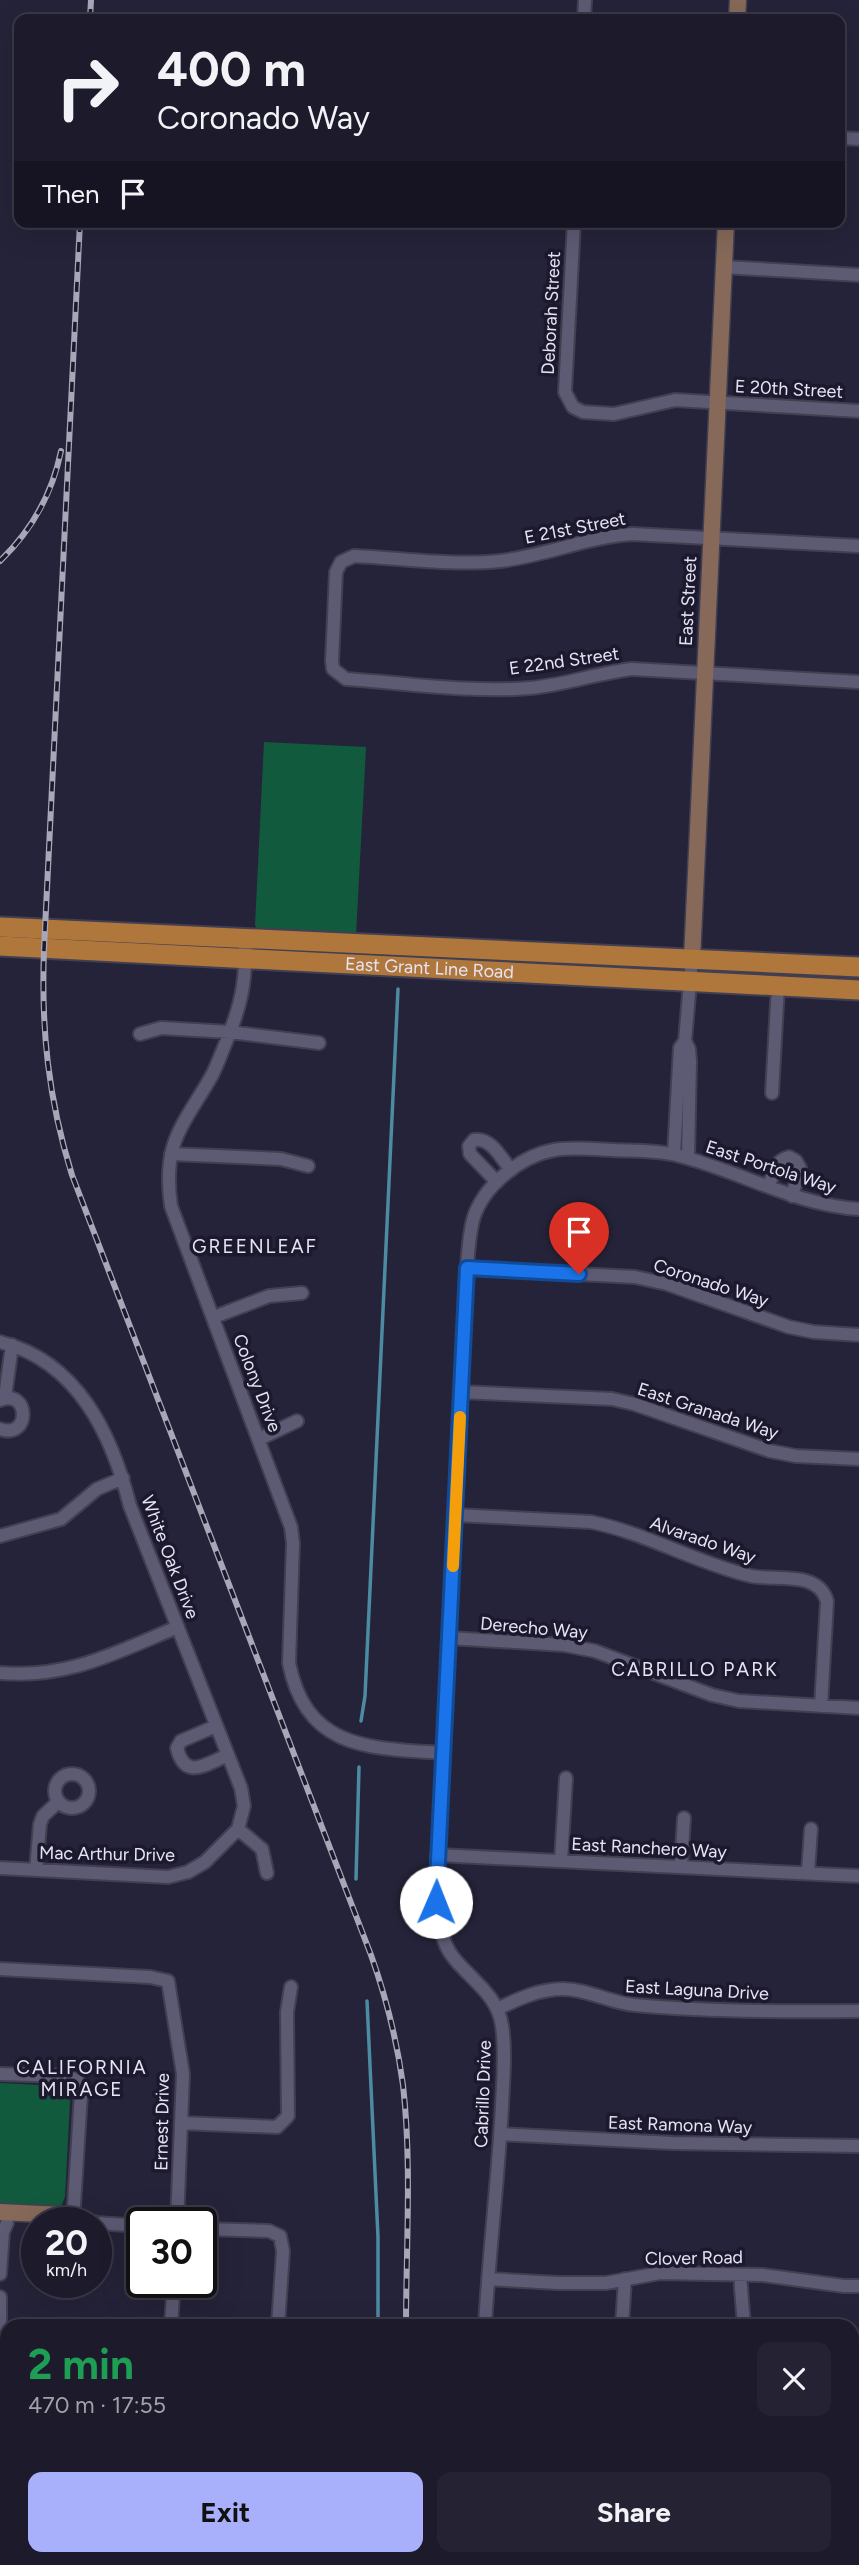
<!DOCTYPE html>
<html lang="en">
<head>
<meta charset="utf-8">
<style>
  :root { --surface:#1c1a2b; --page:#252333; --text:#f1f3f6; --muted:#a0a1a9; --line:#3a3847; --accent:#a8b0fc }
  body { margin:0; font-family:Figtree,sans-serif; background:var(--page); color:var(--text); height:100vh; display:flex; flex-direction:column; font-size:26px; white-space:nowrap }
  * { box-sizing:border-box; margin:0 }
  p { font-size:23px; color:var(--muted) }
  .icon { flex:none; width:38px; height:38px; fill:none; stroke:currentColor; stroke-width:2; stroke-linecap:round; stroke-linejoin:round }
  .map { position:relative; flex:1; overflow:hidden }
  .details { position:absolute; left:0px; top:2319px; width:859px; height:247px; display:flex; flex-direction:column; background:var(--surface); border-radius:21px 21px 0 0; box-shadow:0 7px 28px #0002,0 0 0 2px var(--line) }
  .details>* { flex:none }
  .top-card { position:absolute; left:14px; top:14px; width:831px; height:214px; border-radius:14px; box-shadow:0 7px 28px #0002,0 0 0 2px var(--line); background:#1c1a2b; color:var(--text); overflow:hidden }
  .speed { position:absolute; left:21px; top:2207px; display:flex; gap:14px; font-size:35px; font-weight:700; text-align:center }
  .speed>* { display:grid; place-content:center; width:91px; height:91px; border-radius:50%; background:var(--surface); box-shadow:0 7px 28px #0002,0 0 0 2px var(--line); line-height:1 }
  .speed small { font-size:18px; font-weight:400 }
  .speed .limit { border:4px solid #111; border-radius:10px; background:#fff; color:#111 }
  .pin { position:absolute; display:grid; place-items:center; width:60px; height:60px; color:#fff; margin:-72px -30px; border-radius:50% 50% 50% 0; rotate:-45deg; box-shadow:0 0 7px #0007 }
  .pin .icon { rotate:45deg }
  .me { position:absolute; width:77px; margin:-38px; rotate:1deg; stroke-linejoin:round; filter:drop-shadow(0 0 5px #0008) }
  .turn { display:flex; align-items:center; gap:24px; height:147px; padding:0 28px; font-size:32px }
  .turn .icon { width:91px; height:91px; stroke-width:2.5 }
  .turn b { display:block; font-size:49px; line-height:60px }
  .then { display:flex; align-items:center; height:66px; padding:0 28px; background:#0003; gap:14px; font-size:26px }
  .round { display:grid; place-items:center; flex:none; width:74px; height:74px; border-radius:14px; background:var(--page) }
  .summary { display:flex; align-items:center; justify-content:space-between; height:119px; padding:0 28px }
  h1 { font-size:42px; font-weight:700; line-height:52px; color:#1e9e55 }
  .cta { display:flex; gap:14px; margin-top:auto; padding:14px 28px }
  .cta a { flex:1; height:80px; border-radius:14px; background:var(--accent); color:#111; font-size:28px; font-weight:700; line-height:80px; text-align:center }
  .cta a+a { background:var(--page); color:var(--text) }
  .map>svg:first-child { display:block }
</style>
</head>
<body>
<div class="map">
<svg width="859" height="2565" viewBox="0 0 859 2565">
  <rect width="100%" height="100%" fill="#252339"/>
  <path fill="#125a3d" d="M264 742 366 747 356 935 258 930 255 925Z
    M0 2083 57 2086 68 2093 70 2101 65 2197 61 2207 0 2209Z"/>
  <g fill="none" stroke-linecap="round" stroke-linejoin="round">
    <path stroke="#4c8ba2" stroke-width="3.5" d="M361 1721 365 1696 398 989
      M356 1879 359 1767
      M367 2001 378 2237V2326
      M0 2547 7 2546
      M374 2558V2565"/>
    <defs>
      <path id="street" d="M584 19 585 0
        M840 138 859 139
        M574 222 565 392 573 407 583 412 614 414 675 400 859 411
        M724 267 859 275
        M859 546 632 534C587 537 545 556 500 561 452 566 401 558 354 556L341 562 336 572 332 661 333 669 346 679C406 683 470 693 530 688 564 685 598 673 632 669L859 682
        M244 938C248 980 240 1009 224 1047 220 1057 216 1068 211 1077 182 1127 162 1143 171 1206L291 1527 293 1543 289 1663C306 1750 370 1748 443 1753
        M140 1034 161 1028 230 1032 319 1043
        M685 1041 689 1049 690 1061 688 1158
        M772 1093 778 986
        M171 1154 281 1159 308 1166
        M674 1154 680 1048 685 1041 692 959
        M497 1182 470 1154 469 1146 474 1140C491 1137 501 1158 511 1170
        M769 1187C773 1174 774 1161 789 1157L796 1161 800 1168 792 1196
        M467 1268 635 1277 667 1284 789 1327 814 1332 859 1335
        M214 1317 269 1296 302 1293
        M0 1342C78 1361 112 1435 130 1506L241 1788 244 1806 238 1829 205 1862 188 1872 168 1877 0 1868
        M461 1392 612 1399 634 1404 770 1451 796 1456 859 1459
        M5 1397 12 1345
        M0 1400C30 1388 31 1440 0 1429
        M259 1439 297 1421
        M455 1515 591 1522C646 1533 696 1563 751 1576 776 1581 818 1570 827 1601L821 1706
        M0 1536 61 1519 97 1489 123 1478
        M449 1638 564 1645 595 1651 712 1695 739 1701 859 1708
        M0 1673C69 1679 116 1652 178 1627
        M216 1726 181 1741 177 1748C185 1781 206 1764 228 1755
        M55 1791a17 17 0 1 1 34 0a17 17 0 1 1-34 0Z
        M238 1829 262 1849 267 1873
        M437 1855 859 1876
        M561 1861 566 1778
        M681 1866 684 1818
        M36 1870 40 1824 43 1816 58 1802
        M808 1872 811 1829
        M0 1969 150 1977 168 1981 183 2074 177 2222
        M497 2009C518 1999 539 1989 563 1989 588 1989 610 2003 635 2005 709 2012 785 2012 859 2011
        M0 2074 67 2076 78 2081 81 2094 73 2221 94 2222
        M181 2123 277 2127 288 2116 287 2012 291 1987
        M500 2134 672 2143 859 2146
        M96 2223 142 2226
        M201 2229 269 2231 280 2236 283 2251 278 2326
        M0 2274 3 2232 7 2223
        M740 2275 744 2326
        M488 2279 558 2283H606L660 2273 762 2275 844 2286H859
        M0 2297V2355
        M171 2326 174 2282
        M485 2326C489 2253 498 2180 502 2106 503 2080 506 2052 502 2026 498 1995 471 1980 453 1957 441 1942 439 1920 436 1902L467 1268C468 1252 469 1236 473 1220 482 1187 520 1156 554 1150 573 1147 593 1149 612 1150 633 1151 656 1150 676 1155 738 1170 794 1205 859 1209
        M622 2326 625 2279
        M852 2407 859 2406"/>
      <path id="secondary" d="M737 19 738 0
        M692 959 726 222
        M0 2212 61 2215 73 2221"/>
      <g id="primary">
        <path d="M0 927 859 967"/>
        <path id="s1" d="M0 946 859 990"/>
      </g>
      <path id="highway" d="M852 2517 859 2516
        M452 2565 502 2558
        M824 2565 859 2562"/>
    </defs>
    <use href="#street" stroke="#423f52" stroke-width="16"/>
    <use href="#secondary" stroke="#423f52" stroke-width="19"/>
    <use href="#primary" stroke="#423f52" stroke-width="23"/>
    <use href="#highway" stroke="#423f52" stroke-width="24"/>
    <use href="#street" stroke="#5d5a74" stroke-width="12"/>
    <use href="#secondary" stroke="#866958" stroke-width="16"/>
    <use href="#primary" stroke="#b0773d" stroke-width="19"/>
    <use href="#highway" stroke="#e78b18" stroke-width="21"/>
    <defs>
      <path id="rail" d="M90 19 91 0
        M80 222 44 949C41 1029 48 1098 72 1175L371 1955C386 1997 397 2041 403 2085 412 2164 406 2246 406 2326
        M0 561C32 530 52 495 61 451
        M406 2565V2558"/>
    </defs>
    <use href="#rail" stroke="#a8a7b8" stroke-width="6"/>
    <use href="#rail" stroke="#1c192e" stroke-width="3.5" stroke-dasharray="10" stroke-linecap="butt"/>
  </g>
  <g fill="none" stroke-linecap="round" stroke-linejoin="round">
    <defs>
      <path id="route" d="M436 1902 467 1268 579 1274"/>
    </defs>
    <use href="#route" stroke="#114b97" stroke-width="18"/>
    <use href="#route" stroke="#1a73e8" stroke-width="12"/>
    <path stroke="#f59e0b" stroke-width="12" d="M453 1566 460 1417"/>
  </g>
  <g text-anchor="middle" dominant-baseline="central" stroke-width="7" stroke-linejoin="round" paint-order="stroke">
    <g font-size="18" fill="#e5e4f3" stroke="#1c192e">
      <text transform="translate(551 313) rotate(-87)">Deborah Street</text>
      <text transform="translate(789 389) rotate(3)">E 20th Street</text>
      <text transform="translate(575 528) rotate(-11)">E 21st Street</text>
      <text transform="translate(688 601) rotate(-87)">East Street</text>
      <text transform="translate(564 661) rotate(-8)">E 22nd Street</text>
      <text stroke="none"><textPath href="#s1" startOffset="430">East Grant Line Road</textPath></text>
      <text transform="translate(771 1167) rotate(18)">East Portola Way</text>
      <text transform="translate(711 1283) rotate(18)">Coronado Way</text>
      <text transform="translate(257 1383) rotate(69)">Colony Drive</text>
      <text transform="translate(708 1411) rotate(18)">East Granada Way</text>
      <text transform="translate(703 1540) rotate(19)">Alvarado Way</text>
      <text transform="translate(170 1557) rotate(69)">White Oak Drive</text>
      <text transform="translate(534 1628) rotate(5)">Derecho Way</text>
      <text transform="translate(649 1848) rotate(3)">East Ranchero Way</text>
      <text transform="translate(107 1854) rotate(1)">Mac Arthur Drive</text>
      <text transform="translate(697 1990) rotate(3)">East Laguna Drive</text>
      <text transform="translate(483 2094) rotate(-88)">Cabrillo Drive</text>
      <text transform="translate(162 2122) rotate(-89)">Ernest Drive</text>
      <text transform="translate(680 2125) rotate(2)">East Ramona Way</text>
      <text transform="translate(694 2258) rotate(-1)">Clover Road</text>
    </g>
    <g font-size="19" letter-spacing="2" fill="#e5e4f3" stroke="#1c192e">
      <text x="255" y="1246">GREENLEAF</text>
      <text x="695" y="1669">CABRILLO PARK</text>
      <text x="82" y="2067">CALIFORNIA<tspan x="82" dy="22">MIRAGE</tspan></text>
    </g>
  </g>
</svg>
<div class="speed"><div>20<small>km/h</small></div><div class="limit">30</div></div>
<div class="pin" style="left:579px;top:1274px;background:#d93025"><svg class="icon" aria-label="arrive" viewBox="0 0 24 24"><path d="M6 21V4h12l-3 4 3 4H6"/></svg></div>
<svg class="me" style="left:436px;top:1902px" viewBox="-20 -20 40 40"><circle r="19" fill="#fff"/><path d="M0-13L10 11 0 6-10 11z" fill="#1a73e8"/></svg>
<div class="top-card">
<div class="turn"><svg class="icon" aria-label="right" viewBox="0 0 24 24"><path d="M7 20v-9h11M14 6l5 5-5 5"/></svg><div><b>400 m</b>Coronado Way</div></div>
<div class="then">Then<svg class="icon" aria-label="arrive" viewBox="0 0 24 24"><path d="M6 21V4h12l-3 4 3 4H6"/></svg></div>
</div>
<section class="details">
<div class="summary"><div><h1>2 min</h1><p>470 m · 17:55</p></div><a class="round"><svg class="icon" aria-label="close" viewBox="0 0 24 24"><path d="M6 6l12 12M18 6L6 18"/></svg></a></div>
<div class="cta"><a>Exit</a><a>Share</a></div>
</section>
</div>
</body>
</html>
